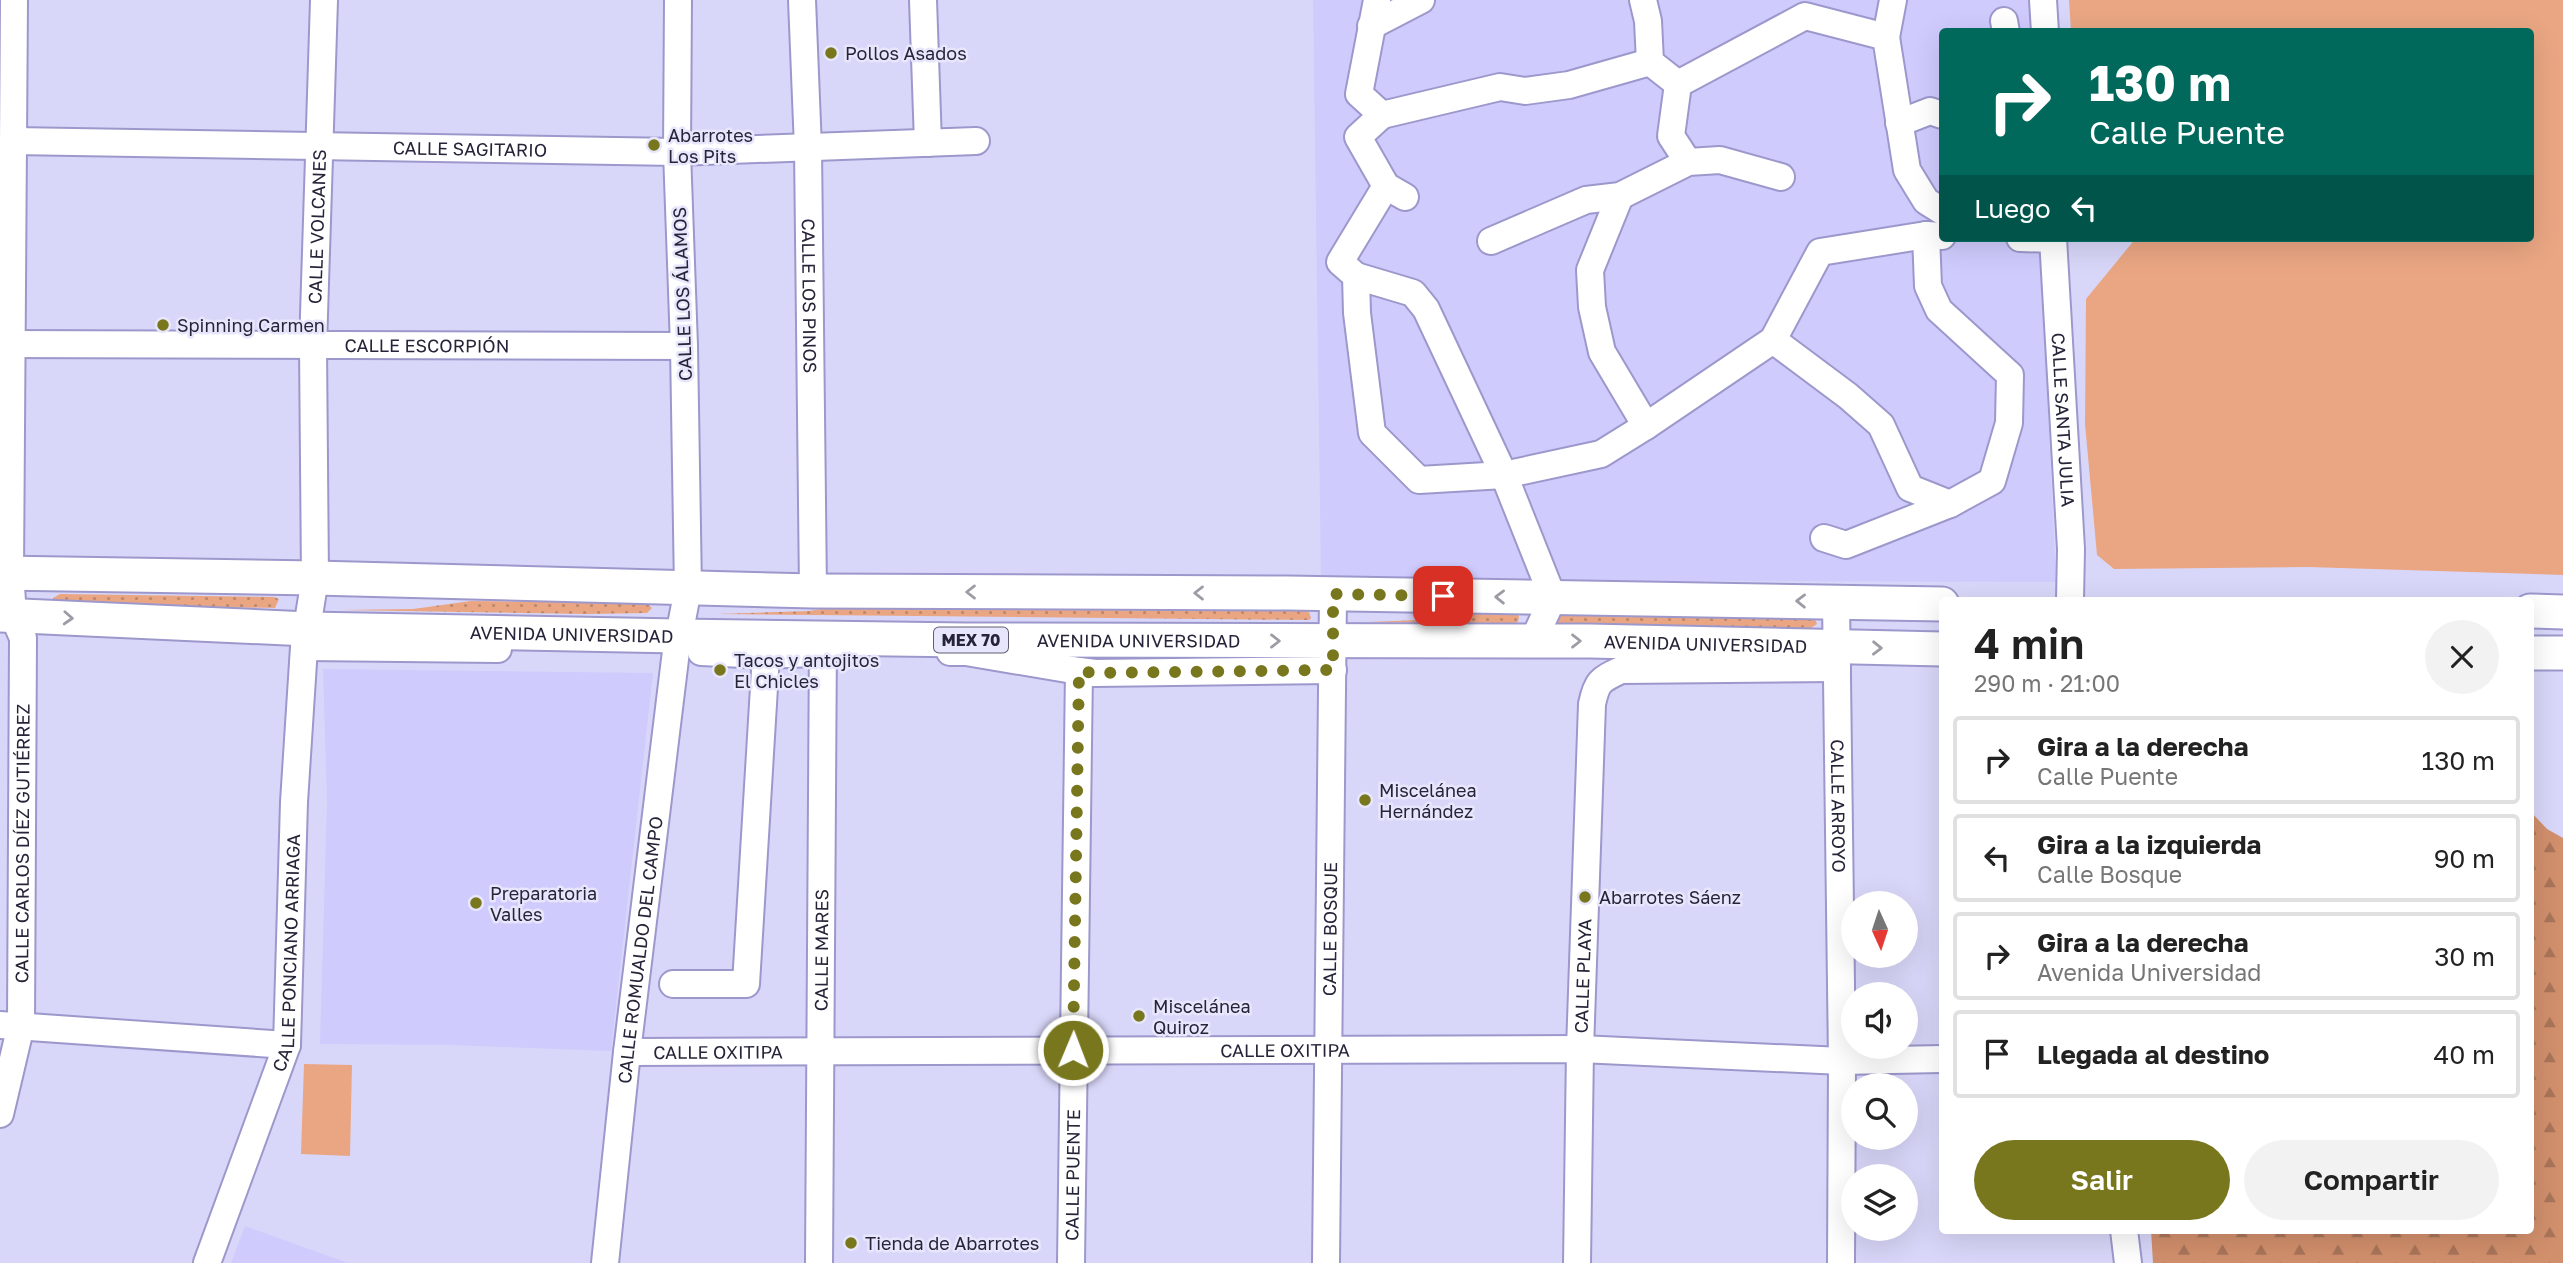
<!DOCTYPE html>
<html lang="es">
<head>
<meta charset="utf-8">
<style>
  :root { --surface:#fff; --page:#f2f2f2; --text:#222; --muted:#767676; --line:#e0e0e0; --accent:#79771e }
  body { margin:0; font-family:"Golos Text",sans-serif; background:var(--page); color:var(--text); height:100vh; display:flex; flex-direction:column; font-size:26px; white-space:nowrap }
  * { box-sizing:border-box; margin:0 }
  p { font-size:23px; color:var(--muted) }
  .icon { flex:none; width:38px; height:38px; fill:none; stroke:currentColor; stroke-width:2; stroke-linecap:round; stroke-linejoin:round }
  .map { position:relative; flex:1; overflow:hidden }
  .sheet { position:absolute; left:1939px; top:597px; width:595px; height:637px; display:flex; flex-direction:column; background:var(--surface); border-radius:7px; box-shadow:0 7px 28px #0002 }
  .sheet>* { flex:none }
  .banner { position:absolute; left:1939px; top:28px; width:595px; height:214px; border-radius:7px; box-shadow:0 7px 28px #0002; background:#00695c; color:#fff; overflow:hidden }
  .needle { width:46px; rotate:177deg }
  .buttons { position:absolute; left:1841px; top:891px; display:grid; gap:14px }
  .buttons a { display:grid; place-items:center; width:77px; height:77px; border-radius:50%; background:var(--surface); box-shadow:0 7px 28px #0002; font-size:35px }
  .pin { position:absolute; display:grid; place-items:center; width:60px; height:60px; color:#fff; margin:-30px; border-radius:14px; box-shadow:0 4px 10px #0006 }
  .me { position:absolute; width:77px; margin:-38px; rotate:1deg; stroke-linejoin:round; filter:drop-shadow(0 0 5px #0008) }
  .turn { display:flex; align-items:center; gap:24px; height:147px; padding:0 35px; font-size:32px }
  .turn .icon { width:91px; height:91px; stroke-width:2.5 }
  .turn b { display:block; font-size:49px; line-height:60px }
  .then { display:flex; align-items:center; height:66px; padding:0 35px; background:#0003; gap:14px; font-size:26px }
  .round { display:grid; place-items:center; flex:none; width:74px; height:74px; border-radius:37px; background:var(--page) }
  .head { display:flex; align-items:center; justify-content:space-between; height:119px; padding:0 35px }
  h1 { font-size:42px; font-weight:600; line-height:52px }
  .primary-button { display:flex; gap:14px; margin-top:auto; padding:14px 35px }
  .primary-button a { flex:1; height:80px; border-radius:42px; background:var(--accent); color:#fff; font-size:28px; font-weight:600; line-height:80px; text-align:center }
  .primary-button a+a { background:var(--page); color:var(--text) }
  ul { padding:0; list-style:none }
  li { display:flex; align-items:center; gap:21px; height:88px; margin:0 14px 10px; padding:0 21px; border:4px solid var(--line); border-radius:7px }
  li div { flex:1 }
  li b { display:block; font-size:26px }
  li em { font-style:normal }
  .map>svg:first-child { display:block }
</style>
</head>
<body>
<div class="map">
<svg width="2563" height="1263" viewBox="0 0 2563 1263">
  <defs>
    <pattern id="forest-firs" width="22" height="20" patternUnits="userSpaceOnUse" patternTransform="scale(1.75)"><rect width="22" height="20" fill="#d18f6c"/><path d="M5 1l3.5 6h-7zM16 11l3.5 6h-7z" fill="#a9755a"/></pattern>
    <pattern id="garden-dots" width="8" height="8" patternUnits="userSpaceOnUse" patternTransform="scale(1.75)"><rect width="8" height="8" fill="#eaa683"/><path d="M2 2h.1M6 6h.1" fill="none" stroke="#bd876c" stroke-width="1.8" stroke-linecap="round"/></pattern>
  </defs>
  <rect width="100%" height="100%" fill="#d9d7f9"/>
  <path fill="#cfcbfd" d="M1313 0H2036L2037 31 1942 32V238H2040L2056 582 1321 580Z
    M323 669 653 673 611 1051 450 1045 320 1044 327 802Z
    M245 1226 348 1263H231Z"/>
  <path fill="#eaa683" d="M2069 0H2563V575L2308 567 2114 569 2097 555 2085 424 2086 299 2136 238H2530V32L2071 31Z
    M304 1064 352 1065 350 1156 301 1154Z"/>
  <path fill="url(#forest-firs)" d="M2531 812 2547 829 2563 838V1263H2153L2151 1230H2530Z"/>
  <path fill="url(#garden-dots)" d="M60 594 274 597 279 599 275 608 56 604 53 598Z
    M471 601 647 603 652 608 647 613 587 614 340 610 413 609Z
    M852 604 1306 611 1309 612 1311 618 1309 620 717 614 809 611Z
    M1488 611 1517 613 1519 617 1518 622 1513 624 1368 622 1419 620Z
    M1559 614 1814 617 1817 624 1811 628 1556 624 1554 619Z"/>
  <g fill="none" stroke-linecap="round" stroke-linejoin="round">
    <defs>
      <g id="minor">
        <path id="s1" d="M802 0 808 148 813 591"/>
        <path d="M923 0 928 143"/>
        <path d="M1377 0 1359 94 1382 115 1358 137 1386 186 1405 197"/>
        <path d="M1643 0 1648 21 1650 62 1678 84 1805 16 1886 37 1907 170 1926 201 1942 211"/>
        <path d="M2043 0 2045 32"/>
        <path d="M2004 21 2006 32"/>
        <path d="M1371 26 1421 0"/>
        <path d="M1886 37 1893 0"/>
        <path d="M1678 84 1671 136 1688 162"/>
        <path d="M1382 115 1500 87 1525 91 1569 85 1650 62"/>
        <path d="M1899 123 1930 111 1942 115"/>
        <path id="s2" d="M13 141 677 152 976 141"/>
        <path d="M1386 186 1340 262 1356 276 1357 313 1372 433 1419 480 1504 475 1601 454 1646 426 1773 340 1820 252 1926 235 1942 236"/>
        <path d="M1620 196 1590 270 1592 307 1602 352 1646 426"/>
        <path d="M2020 238 2053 239"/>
        <path id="s3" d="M2053 238 2071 549 2070 600"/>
        <path d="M1491 241 1586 200 1620 196 1688 162 1720 160 1781 177"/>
        <path d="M1356 276 1413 293 1426 309 1504 475 1553 598 1533 641"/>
        <path d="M1773 340 1848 396 1881 425 1910 488 1950 504 1992 481 2009 423 2010 375 1939 310 1928 286 1926 235"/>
        <path id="s4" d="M0 344 684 346"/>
        <path d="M1824 538 1846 545 1950 504"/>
        <path id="s5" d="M1836 601 1842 1061 1841 1263"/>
        <path d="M304 647 498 649"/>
        <path d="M701 652 765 655 813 653"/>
        <path d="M950 652H966L1079 671"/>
        <path d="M673 984H746L767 638"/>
        <path d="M0 1025 287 1045"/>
        <path id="s6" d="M627 1052 1580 1049 1842 1061 1942 1059"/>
        <path id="s7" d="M0 1114 21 1025 23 638 13 615 10 573 14 0"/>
        <path d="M2124 1230 2128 1263"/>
        <path id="s8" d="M207 1263 287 1045 294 802 304 647 315 578 313 346 324 0"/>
        <path id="s9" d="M605 1263 627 1052 676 651 688 589 684 346 677 152 678 0"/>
        <path id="s10" d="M819 1263 823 637"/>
        <path id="s11" d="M1071 1263 1079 671 1095 673 1333 670"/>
        <path id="s12" d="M1326 1263 1333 594"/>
        <path id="s13" d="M1577 1263 1580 1049 1592 704C1597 681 1600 680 1621 670L1837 668"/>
      </g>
      <g id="major">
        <path d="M0 573 315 578 813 591 1288 593 1942 604"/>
        <path d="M2530 611 2563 612"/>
        <path id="s14" d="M0 615 308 629 678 636 966 640 1589 641 1942 649"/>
        <path d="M2530 653H2563"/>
      </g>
    </defs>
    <use href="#minor" stroke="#9c98cc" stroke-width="30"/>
    <use href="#major" stroke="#9c98cc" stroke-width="37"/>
    <use href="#minor" stroke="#fff" stroke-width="26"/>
    <use href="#major" stroke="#fff" stroke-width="33"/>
  </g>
  <defs><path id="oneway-chevron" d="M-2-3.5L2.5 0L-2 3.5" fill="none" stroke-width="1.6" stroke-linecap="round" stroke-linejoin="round" transform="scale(1.75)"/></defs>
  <g stroke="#9d9ca5">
    <use href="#oneway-chevron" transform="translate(971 592) rotate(-180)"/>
    <use href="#oneway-chevron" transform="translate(1199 593) rotate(180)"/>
    <use href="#oneway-chevron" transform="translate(1500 597) rotate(-179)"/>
    <use href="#oneway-chevron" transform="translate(1801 601) rotate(-179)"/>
    <use href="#oneway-chevron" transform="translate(68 618) rotate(3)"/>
    <use href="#oneway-chevron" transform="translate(1275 641)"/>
    <use href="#oneway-chevron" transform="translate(1576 641)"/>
    <use href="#oneway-chevron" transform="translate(1877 648) rotate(1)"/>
  </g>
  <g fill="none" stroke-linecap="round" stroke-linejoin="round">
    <path stroke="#79771e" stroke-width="12" stroke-dasharray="0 21.6" d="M1073 1050 1079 671 1095 673 1333 670V594L1443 596"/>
  </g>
  <g fill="#79771e" stroke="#e7e6fc" stroke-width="2.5">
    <circle cx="831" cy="53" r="7"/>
    <circle cx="654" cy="145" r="7"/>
    <circle cx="163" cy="325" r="7"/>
    <circle cx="720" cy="670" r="7"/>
    <circle cx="1365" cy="800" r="7"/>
    <circle cx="1585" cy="897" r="7"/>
    <circle cx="476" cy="903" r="7"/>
    <circle cx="1139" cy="1016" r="7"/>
    <circle cx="851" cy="1243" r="7"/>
  </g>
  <g text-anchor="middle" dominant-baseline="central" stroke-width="5" stroke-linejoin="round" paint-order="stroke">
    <rect fill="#e7e6fc" stroke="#605e73" stroke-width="2" x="934" y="627.5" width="74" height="25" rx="5"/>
    <g font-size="16" font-weight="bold" fill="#262438">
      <text x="971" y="640">MEX 70</text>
    </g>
    <g font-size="18" fill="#262438" stroke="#e7e6fc" text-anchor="start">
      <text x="845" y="53">Pollos Asados</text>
      <text x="668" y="135">Abarrotes<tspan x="668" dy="21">Los Pits</tspan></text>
      <text x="177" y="325">Spinning Carmen</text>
      <text x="734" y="660">Tacos y antojitos<tspan x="734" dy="21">El Chicles</tspan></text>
      <text x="1379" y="790">Miscelánea<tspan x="1379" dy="21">Hernández</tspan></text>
      <text x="490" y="893">Preparatoria<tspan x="490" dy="21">Valles</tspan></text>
      <text x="1599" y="897">Abarrotes Sáenz</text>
      <text x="1153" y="1006">Miscelánea<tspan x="1153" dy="21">Quiroz</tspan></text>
      <text x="865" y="1243">Tienda de Abarrotes</text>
    </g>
    <g font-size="18" fill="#262438" stroke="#e7e6fc">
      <text stroke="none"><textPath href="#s2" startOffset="457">CALLE SAGITARIO</textPath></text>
      <text stroke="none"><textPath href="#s8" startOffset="1052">CALLE VOLCANES</textPath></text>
      <text transform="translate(682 294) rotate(-92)">CALLE LOS ÁLAMOS</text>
      <text stroke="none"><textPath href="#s1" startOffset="296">CALLE LOS PINOS</textPath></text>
      <text stroke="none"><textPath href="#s4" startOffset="427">CALLE ESCORPIÓN</textPath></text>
      <text stroke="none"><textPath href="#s3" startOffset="182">CALLE SANTA JULIA</textPath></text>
      <text stroke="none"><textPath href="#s14" startOffset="572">AVENIDA UNIVERSIDAD</textPath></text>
      <text stroke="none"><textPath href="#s14" startOffset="1139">AVENIDA UNIVERSIDAD</textPath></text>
      <text stroke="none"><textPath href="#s14" startOffset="1706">AVENIDA UNIVERSIDAD</textPath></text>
      <text stroke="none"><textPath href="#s5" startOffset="205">CALLE ARROYO</textPath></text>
      <text stroke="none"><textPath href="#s7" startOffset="273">CALLE CARLOS DÍEZ GUTIÉRREZ</textPath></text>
      <text stroke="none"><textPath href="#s12" startOffset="334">CALLE BOSQUE</textPath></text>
      <text stroke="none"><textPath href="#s9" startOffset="315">CALLE ROMUALDO DEL CAMPO</textPath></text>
      <text stroke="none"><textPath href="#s10" startOffset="313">CALLE MARES</textPath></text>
      <text stroke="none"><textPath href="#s8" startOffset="324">CALLE PONCIANO ARRIAGA</textPath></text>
      <text stroke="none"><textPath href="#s13" startOffset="287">CALLE PLAYA</textPath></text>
      <text stroke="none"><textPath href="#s6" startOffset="658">CALLE OXITIPA</textPath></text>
      <text stroke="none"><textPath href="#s6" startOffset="91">CALLE OXITIPA</textPath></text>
      <text stroke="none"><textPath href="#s11" startOffset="88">CALLE PUENTE</textPath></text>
    </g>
  </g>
</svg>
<div class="buttons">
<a><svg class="needle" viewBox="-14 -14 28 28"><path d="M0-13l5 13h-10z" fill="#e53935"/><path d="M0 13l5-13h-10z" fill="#767676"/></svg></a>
<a><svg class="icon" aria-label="sound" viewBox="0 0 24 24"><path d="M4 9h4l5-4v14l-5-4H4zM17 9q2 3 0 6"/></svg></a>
<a><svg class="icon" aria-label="search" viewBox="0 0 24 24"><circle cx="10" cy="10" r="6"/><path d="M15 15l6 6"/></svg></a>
<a><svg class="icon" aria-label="layers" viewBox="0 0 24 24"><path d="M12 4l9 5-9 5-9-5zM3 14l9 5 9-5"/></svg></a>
</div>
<div class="pin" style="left:1443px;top:596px;background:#d93025"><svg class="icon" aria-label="arrive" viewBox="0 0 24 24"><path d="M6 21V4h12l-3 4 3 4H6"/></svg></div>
<svg class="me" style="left:1073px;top:1050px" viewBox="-20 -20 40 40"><circle r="17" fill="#79771e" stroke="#fff" stroke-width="3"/><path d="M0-11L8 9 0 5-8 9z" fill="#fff"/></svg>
<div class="banner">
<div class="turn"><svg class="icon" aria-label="right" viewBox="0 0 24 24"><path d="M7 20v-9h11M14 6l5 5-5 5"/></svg><div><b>130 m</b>Calle Puente</div></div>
<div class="then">Luego<svg class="icon" aria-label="left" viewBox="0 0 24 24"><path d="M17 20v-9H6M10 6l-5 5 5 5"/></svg></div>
</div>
<section class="sheet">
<div class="head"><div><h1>4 min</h1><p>290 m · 21:00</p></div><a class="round"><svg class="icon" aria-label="close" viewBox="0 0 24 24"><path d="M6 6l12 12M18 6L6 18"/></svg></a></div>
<ul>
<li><svg class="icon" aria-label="right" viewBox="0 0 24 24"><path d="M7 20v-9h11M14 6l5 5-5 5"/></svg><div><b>Gira a la derecha</b><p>Calle Puente</p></div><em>130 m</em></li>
<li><svg class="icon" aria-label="left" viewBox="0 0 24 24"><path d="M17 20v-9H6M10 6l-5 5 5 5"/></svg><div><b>Gira a la izquierda</b><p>Calle Bosque</p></div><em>90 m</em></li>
<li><svg class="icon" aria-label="right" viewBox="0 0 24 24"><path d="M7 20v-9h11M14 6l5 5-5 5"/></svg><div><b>Gira a la derecha</b><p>Avenida Universidad</p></div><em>30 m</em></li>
<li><svg class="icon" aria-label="arrive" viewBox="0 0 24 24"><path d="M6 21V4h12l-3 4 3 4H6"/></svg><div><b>Llegada al destino</b></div><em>40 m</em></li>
</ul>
<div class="primary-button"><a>Salir</a><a>Compartir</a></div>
</section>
</div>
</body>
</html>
